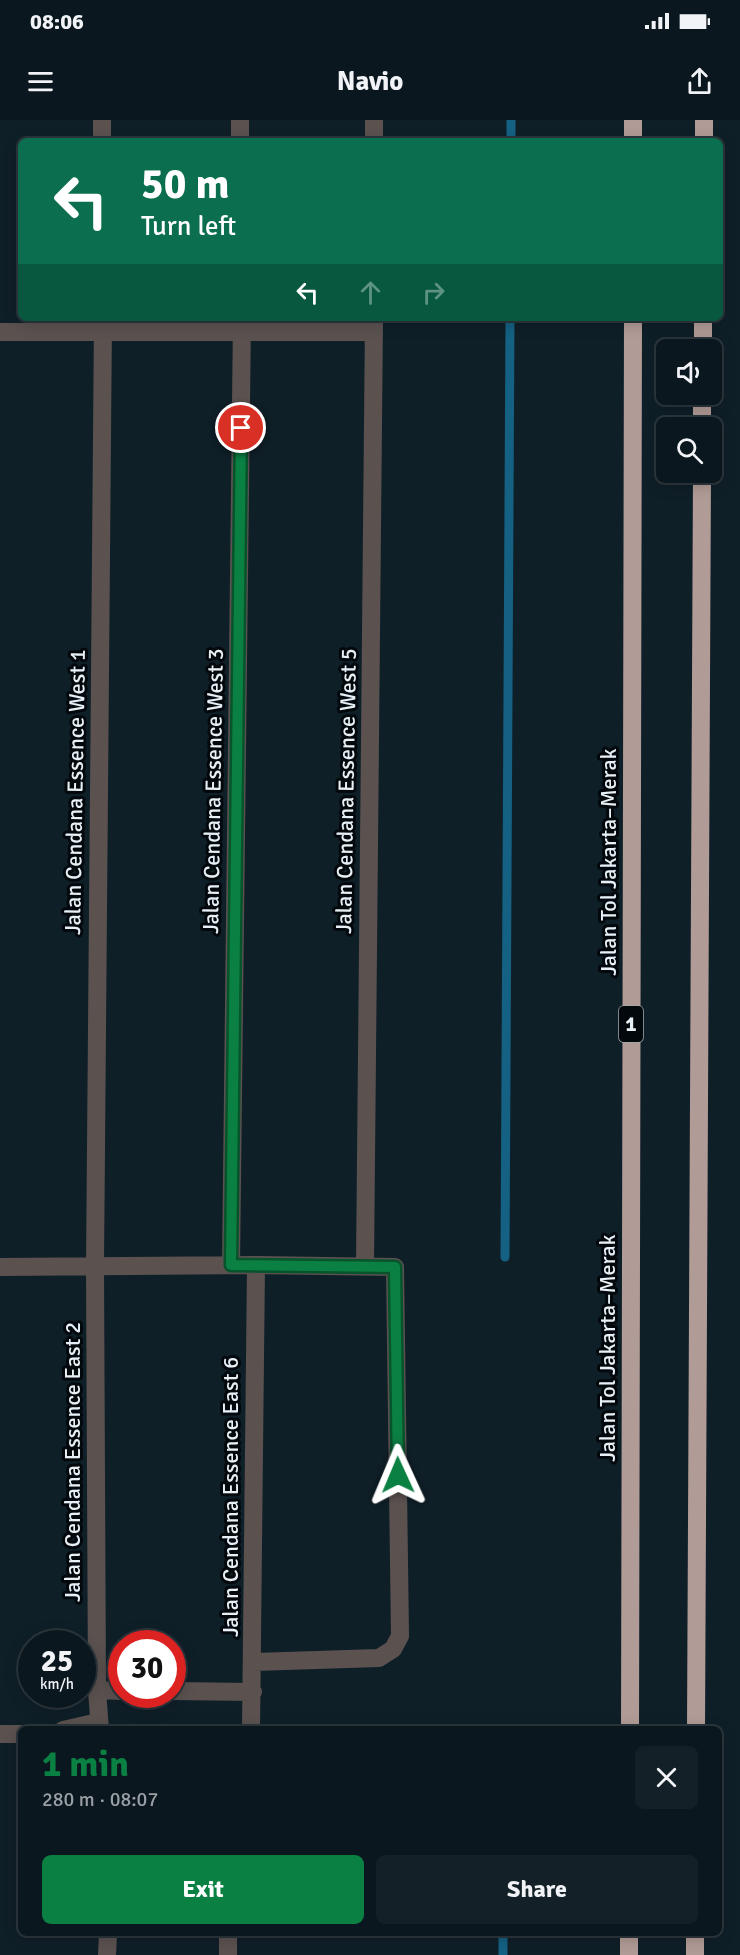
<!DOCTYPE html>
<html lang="en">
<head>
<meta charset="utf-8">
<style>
  :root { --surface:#0b171e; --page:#142027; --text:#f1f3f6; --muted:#9a9fa4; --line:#2b363c; --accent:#0b8043 }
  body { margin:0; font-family:Signika,sans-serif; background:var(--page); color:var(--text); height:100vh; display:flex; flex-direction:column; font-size:22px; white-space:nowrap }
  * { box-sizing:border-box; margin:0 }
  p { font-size:20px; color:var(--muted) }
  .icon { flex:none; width:33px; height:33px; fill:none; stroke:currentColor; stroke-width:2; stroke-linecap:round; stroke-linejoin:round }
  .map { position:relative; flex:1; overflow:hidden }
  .details { position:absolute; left:18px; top:1606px; width:704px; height:210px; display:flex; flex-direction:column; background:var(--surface); border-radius:9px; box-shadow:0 3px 15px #0003,0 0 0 2px var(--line) }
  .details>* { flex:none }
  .banner { position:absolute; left:18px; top:18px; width:705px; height:183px; border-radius:9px; box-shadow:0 3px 15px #0003,0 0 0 2px var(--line); background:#0b6e4f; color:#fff; overflow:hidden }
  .buttons { position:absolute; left:656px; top:219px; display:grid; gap:12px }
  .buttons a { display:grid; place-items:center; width:66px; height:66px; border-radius:9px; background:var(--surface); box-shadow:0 3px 15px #0003,0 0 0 2px var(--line); font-size:30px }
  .speed { position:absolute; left:18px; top:1510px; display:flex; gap:12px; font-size:30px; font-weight:700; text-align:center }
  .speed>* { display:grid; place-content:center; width:78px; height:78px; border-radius:50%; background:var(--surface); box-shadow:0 3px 15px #0003,0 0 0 2px var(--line); line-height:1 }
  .speed small { font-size:15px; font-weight:400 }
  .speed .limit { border:9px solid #d22; background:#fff; color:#111 }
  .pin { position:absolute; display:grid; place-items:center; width:51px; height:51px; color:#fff; margin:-26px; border:3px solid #fff; border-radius:50%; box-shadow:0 2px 6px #0007 }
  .me { position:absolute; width:66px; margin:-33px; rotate:359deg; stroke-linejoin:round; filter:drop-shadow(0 0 4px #0008) }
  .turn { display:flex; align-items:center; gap:21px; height:126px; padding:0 24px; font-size:27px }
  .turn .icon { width:78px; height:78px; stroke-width:2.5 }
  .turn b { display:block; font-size:42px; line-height:51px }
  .lanes { display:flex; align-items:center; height:57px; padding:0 24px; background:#0003; justify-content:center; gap:30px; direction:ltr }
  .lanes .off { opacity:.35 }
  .round { display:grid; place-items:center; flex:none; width:63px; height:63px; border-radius:9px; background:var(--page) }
  .overview { display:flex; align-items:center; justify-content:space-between; height:102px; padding:0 24px }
  h1 { font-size:36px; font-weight:700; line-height:45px; color:var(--accent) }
  .action { display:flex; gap:12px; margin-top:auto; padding:12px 24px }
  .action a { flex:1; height:69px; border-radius:9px; background:var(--accent); color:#fff; font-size:24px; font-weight:700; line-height:69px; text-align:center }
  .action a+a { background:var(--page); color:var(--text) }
  .status { display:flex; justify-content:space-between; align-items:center; height:42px; padding:0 30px; background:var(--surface); direction:ltr }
  .status svg { height:16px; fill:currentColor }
  header { display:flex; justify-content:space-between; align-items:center; height:78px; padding:0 24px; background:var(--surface); font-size:27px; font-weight:700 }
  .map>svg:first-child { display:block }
</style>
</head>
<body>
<div class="status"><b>08:06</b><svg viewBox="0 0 49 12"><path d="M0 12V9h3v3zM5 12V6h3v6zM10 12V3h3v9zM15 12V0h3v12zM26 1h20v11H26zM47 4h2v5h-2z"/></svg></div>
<header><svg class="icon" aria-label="menu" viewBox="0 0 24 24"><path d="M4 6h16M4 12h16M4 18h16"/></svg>Navio<svg class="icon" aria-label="share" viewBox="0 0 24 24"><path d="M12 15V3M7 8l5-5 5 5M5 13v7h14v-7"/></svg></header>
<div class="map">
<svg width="740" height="1835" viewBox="0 0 740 1835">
  <rect width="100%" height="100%" fill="#0f1f28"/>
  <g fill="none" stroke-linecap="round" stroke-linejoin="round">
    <path stroke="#146183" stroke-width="9" d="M511 21V0
      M505 1137 510 198
      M506 1610V1609
      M503 1835V1814"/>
    <path stroke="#5b5250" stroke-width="18" d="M102 0V21
      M240 0V21
      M374 0V21
      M0 212H374
      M231 1145 242 198
      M365 1145 374 198
      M0 1147 256 1145 395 1147 400 1516 393 1529 379 1538 253 1542
      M97 1570 122 1571
      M172 1571 253 1572
      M63 1610 98 1602
      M100 1610 97 1570 95 1146 103 198
      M251 1610 256 1145
      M0 1614H21
      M107 1835 108 1814
      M228 1835V1814"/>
    <path stroke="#b19b96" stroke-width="18" d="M633 21V0
      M704 21V0
      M703 230V198
      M702 308V274
      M630 1610 633 198
      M696 1610 702 352
      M629 1835V1814
      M695 1835V1814"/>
  </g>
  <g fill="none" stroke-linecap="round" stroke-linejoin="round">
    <defs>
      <path id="route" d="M241 308 231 1145 395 1147 398 1355"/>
    </defs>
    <use href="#route" stroke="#07532c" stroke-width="15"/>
    <use href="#route" stroke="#0b8043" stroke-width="10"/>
  </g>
  <g text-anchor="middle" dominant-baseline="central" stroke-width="6" stroke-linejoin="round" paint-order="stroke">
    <rect fill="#03080c" stroke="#a2aab0" stroke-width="1.5" x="619" y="886" width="24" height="36" rx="4.5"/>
    <g font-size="21" font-weight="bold" fill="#e6f0f6">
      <text x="631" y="904">1</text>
    </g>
    <g font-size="22" fill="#e6f0f6" stroke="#03080c">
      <text transform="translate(213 671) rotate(-89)">Jalan Cendana Essence West 3</text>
      <text transform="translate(346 671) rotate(-89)">Jalan Cendana Essence West 5</text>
      <text transform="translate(75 672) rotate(-89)">Jalan Cendana Essence West 1</text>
      <text transform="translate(608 742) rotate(-90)">Jalan Tol Jakarta–Merak</text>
      <text transform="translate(607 1228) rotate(-90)">Jalan Tol Jakarta–Merak</text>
      <text transform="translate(72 1342) rotate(-90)">Jalan Cendana Essence East 2</text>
      <text transform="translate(230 1377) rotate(-90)">Jalan Cendana Essence East 6</text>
    </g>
  </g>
</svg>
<div class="buttons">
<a><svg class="icon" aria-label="sound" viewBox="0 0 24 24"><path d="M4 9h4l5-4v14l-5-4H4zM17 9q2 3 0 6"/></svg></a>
<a><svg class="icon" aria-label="search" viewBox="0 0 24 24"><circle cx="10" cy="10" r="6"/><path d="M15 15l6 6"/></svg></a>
</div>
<div class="speed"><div>25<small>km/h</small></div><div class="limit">30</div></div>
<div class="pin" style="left:241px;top:308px;background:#d93025"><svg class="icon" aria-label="arrive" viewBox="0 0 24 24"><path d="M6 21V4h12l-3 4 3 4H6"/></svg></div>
<svg class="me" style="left:398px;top:1355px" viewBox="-20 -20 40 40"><path d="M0-17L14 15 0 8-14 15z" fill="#0b8043" stroke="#fff" stroke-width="4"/></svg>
<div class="banner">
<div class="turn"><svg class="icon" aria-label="left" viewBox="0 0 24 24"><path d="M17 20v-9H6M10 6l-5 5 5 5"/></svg><div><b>50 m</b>Turn left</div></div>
<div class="lanes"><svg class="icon" aria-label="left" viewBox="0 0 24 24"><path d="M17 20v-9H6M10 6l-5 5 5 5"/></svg><svg class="icon off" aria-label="ahead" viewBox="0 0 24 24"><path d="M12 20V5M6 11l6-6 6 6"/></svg><svg class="icon off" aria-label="right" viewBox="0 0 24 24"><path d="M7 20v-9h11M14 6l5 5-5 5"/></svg></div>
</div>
<section class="details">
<div class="overview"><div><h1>1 min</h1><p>280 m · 08:07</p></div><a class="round"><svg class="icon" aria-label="close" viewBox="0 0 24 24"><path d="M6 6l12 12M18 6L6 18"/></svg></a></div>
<div class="action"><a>Exit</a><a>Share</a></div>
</section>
</div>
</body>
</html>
